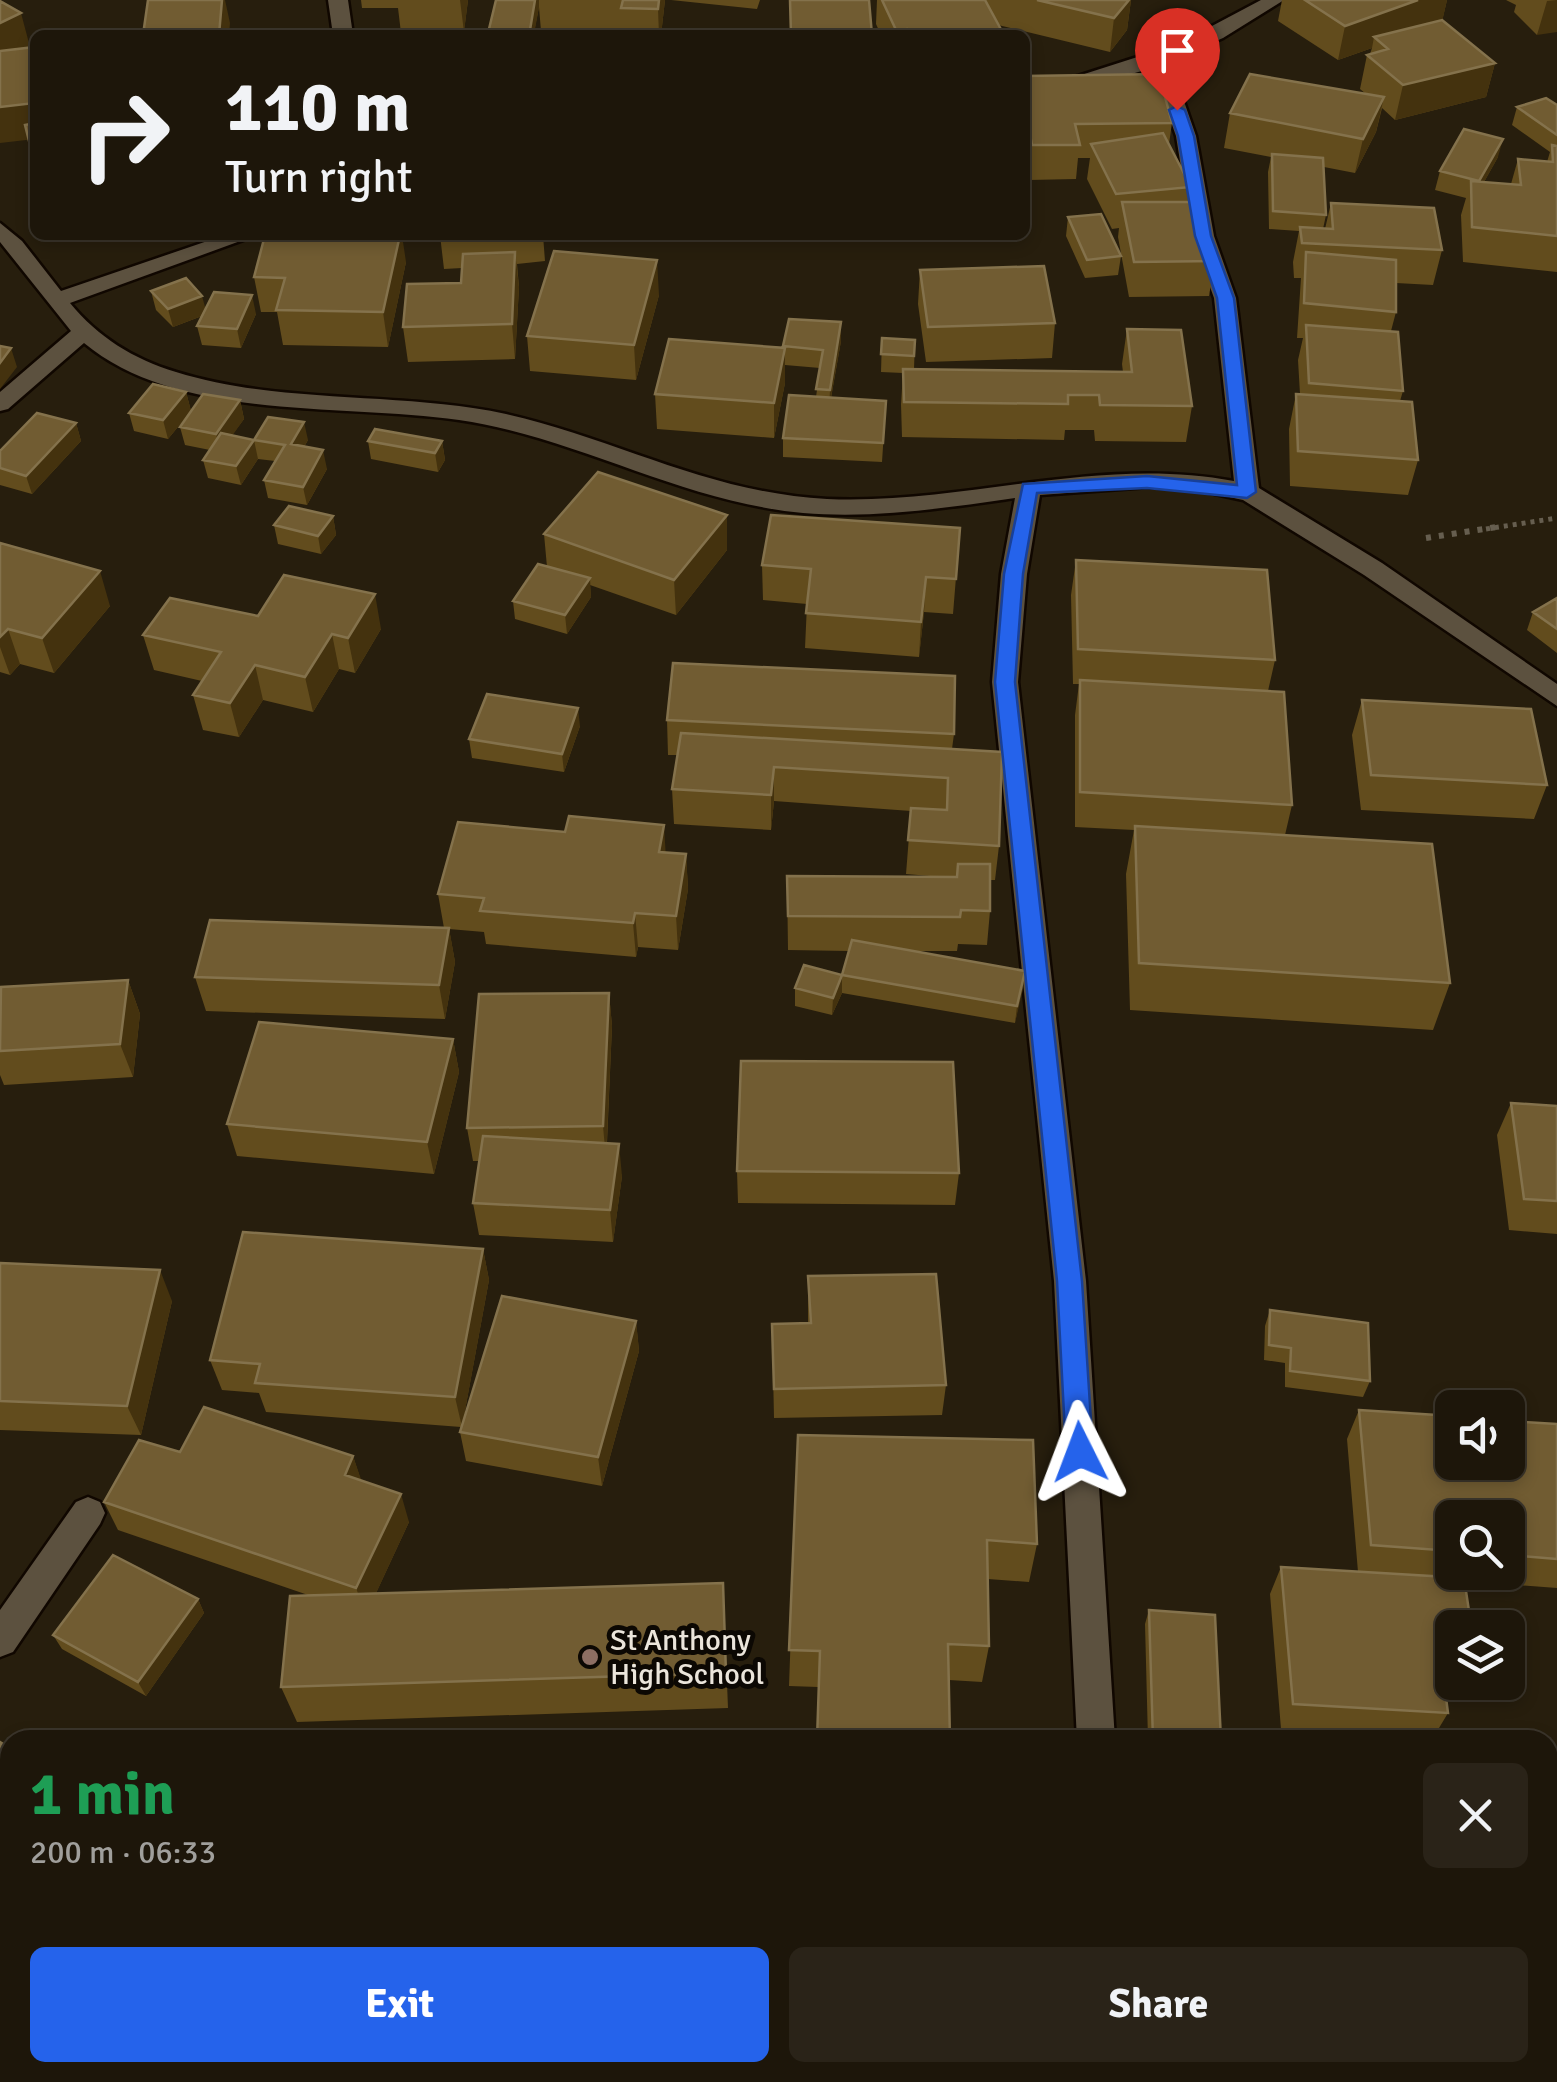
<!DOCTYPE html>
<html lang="en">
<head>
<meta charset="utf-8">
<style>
  :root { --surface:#1d160a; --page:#2a2318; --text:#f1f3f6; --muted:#a09f9c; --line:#3b352b; --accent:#2563eb }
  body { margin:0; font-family:Signika,sans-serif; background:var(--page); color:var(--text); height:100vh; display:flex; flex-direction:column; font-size:38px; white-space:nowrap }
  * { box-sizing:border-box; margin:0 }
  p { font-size:32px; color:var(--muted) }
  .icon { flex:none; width:55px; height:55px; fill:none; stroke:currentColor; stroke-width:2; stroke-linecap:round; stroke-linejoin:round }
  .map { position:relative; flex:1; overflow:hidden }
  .side { position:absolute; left:0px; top:1730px; width:1558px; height:352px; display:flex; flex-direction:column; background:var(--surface); border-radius:30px 30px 0 0; box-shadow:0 5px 15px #0003,0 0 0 2px var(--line) }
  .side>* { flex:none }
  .banner { position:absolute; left:30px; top:30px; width:1000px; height:210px; border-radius:15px; box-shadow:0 5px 15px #0003,0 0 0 2px var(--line); background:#1d160a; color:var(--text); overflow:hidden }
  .tools { position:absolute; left:1435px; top:1390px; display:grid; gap:20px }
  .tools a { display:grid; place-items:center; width:90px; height:90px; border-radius:15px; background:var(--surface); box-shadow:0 5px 15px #0003,0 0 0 2px var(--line); font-size:50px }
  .pin { position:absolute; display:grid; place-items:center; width:85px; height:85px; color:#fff; margin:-102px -42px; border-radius:50% 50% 50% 0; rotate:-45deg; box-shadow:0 0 10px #0007 }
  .pin .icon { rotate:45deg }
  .me { position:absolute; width:110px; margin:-55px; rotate:357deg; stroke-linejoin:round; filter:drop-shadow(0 0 8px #0008) }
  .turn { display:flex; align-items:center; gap:35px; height:210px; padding:0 30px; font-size:45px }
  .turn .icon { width:130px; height:130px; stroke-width:2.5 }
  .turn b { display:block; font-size:70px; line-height:85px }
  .round { display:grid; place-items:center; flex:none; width:105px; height:105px; border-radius:15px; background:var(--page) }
  .summary { display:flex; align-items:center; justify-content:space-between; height:170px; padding:0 30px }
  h1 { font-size:60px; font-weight:800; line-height:75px; color:#1e9e55 }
  .primary-button { display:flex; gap:20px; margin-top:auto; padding:20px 30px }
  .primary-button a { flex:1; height:115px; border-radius:15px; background:var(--accent); color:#fff; font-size:40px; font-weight:800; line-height:115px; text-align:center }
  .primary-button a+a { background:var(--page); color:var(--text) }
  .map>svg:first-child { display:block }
</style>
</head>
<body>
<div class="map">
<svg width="1557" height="2082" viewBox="0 0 1557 2082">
  <rect width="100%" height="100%" fill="#271e0d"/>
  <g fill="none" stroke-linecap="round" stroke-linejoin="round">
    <defs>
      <path id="minor" d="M328 0H348L353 35H333Z
        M1261 0H1284L1223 38 1170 61 1196 136 1214 236 1236 298 1259 488 1382 563 1557 684V706L1364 575 1243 500 1197 490 1148 487 1040 495 1027 574 1018 682 1086 1281 1115 1740H1077L1054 1281 992 682 1001 574 1015 498C945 508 874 519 803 513 682 502 577 437 459 420 343 403 179 422 84 343L8 409 0 411V392L71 331 0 242V223L22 241 61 291 225 235H257L70 303C98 337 133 359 176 372 282 405 397 391 506 414 617 439 709 493 827 499 964 505 1096 455 1234 481L1214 298 1192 236 1176 136 1152 68 1025 105V93L1178 44Z
        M88 1497 100 1502 105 1513 100 1524 13 1652 0 1657V1610L76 1502Z
        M1110 2072H1150L1151 2082H1111Z"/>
    </defs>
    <use href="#minor" stroke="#100700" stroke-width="5"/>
    <path stroke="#665e4f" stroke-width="5" stroke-dasharray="4 5" stroke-linecap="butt" d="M1486 529 1557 518"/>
    <path stroke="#665e4f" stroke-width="6" stroke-dasharray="5 8" stroke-linecap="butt" d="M1426 538 1503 526"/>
    <use href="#minor" fill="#5c513f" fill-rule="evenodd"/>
  </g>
  <path fill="#624c1d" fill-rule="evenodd" d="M361 0H468L464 31 490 32 496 0H665L661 35 541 31 539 7 534 32 401 33 398 8H362Z
    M671 0H760L757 9Z
    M877 0H1131L1127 30 1110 52 998 25 1004 35H881L876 24Z
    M1282 0H1447L1442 21 1495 63 1486 97 1395 120 1382 108 1376 132 1355 173 1324 167 1326 215 1323 229H1325L1331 203 1442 250 1433 285 1396 283V312L1391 331 1403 391 1400 401 1418 460 1408 495 1290 486 1289 429 1296 394H1300L1298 360 1303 338H1297L1301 278H1294L1293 262 1299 231 1269 229 1268 172 1271 157 1224 148 1230 113 1366 94 1360 89 1367 55 1370 54 1372 48 1338 60 1278 21Z
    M1506 0H1557L1537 35 1514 12 1516 5Z
    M1025 76 1172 123 1169 144 1191 187 1188 202 1215 261 1209 296 1129 297 1118 237 1119 228 1112 229 1087 179 1090 158H1078L1076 179 1029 180 1025 159Z
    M1557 105V272L1463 262 1461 215 1466 198 1435 190 1440 171 1498 157 1484 182 1511 184 1518 159 1547 162 1550 152 1512 125 1517 107Z
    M1068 217 1121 256 1118 275 1085 278 1066 236Z
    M440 235H543L545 261 517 264 519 287 515 359 408 362 403 327 461 283 462 268 444 269Z
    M406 262 388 347 283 345 277 312H261L254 277Z
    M920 270 1055 323 1052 358 926 362 918 304Z
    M151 291 206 309 256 314 241 348 202 345 197 326 202 316 173 327 156 310Z
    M659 295 636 380 530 371 527 336Z
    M841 322V341L831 398 886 401 882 462 783 457V438L816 397 820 368 785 365V383L774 438 657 429 655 394 783 348Z
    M1127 329 1192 406 1186 442 1095 441 1094 430H1065L1064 440 902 437 901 404 903 373 881 372 882 338 915 340 914 369 1123 372 1122 364Z
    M186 392 191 411 168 439 134 431 129 413Z
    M240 400 244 419 232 435 254 440H308L304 447 327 469 307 505 268 498 264 480 275 461 258 459 241 485 208 478 203 460 210 450 185 445 180 427Z
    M76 423 81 441 32 494 0 485V451Z
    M368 441H442L445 460 438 472 371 459Z
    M727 515V550L676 615 590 585 591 597 567 634 515 619 513 601 547 567 544 534Z
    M333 516 336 535 321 554 278 544 274 525Z
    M960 528 953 614 924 612 919 657 805 648 807 604 763 600 762 565Z
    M0 543 110 606 54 673 20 664 10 675 0 672Z
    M1076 560 1275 660 1268 691 1292 805 1285 835 1450 983 1433 1030 1130 1010 1126 874 1134 830 1075 827V715L1079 684H1073L1071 595Z
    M1557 598V653L1527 630 1533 612Z
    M258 616 381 629 355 673 339 669 313 712 263 700 239 737 203 730 193 695 202 681 154 670 143 635Z
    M1362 700 1547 785 1534 819 1361 810 1352 735Z
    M667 720 954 734 952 749 999 846 995 880H990V911L987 945 958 944 957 951H913L1025 971 1015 1023 842 993V975L849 951 788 950 787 876 942 877 906 874 911 811 774 801 771 830 674 824 672 789 678 755H668Z
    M580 726 564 772 472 758 469 739Z
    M666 853 686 854 688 889 678 950 638 947 636 957 486 944 484 932 449 929 455 962 445 1019 206 1011 195 977 444 928 438 894Z
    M842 975V993L832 1015 795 1006V988Z
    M128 980 140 1014 133 1077 4 1085 0 1075V992Z
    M609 993 612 1026 607 1143 622 1176 613 1242 479 1235 473 1203 480 1161H473L467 1128Z
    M453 1039 459 1072 434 1174 237 1156 227 1124Z
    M1511 1103 1557 1106V1234L1509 1230 1497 1135Z
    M737 1171 959 1173 955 1205 738 1203Z
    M483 1249 489 1280 463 1421 636 1321 639 1351 602 1486 466 1461 460 1432 461 1427 266 1412 259 1393 222 1390 210 1360Z
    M0 1263 172 1301 141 1435 0 1430Z
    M808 1276 946 1385 942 1415 774 1418 772 1324H808Z
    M1270 1310 1370 1381 1363 1397 1285 1387V1363L1264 1360 1265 1326Z
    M1359 1410 1557 1424V1588L1464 1581 1471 1624 1469 1628H1452V1650L1440 1649 1448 1713 1433 1738 1281 1729 1270 1594 1281 1567 1358 1572 1347 1439ZM1452 1518H1508V1572H1452Z
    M798 1435 1037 1544 1029 1582 988 1579 989 1646 982 1682 949 1680 818 1687 789 1686Z
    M180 1452 353 1456 361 1481 409 1522 376 1593 723 1583 728 1708 297 1722 281 1687 308 1595 118 1530 104 1502Z
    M198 1599 204 1613 146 1696 62 1649 53 1635Z
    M1149 1610 1221 1740H1148L1145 1624Z
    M1393 2072H1454L1452 2075Z"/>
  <path fill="#44320e" d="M222 0H225L230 23 229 35H219Z
    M460 0H468L464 32Z
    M535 0H539V7L534 35H530V30Z
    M659 0H665L661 35H659L658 9Z
    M1129 0H1131L1127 30 1110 52 1114 18Z
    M1418 0H1447L1442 22 1374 37 1372 48 1338 60 1345 26Z
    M1557 0V32L1537 35 1547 1Z
    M21 13 30 47 0 61V23Z
    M907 29 906 35H896V30Z
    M1495 63 1486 97 1395 120 1403 85Z
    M1384 97 1376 132 1355 173 1363 139Z
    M35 103V139L0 143V107Z
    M1503 139 1498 157 1474 200 1479 181Z
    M99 235H135L101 241Z
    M400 235H402L406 262 388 347 383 312Z
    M515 252 519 287 515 359 512 324Z
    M657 260 659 295 636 380 634 345Z
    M252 295 256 314 241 348 237 329Z
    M202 296 207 314 173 327 168 309Z
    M841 322V341L829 408 830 390Z
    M11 348 17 367 0 389V363Z
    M785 348V383L774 438V403Z
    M186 392 191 411 168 439 163 420Z
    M240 400 244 419 220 453 216 434Z
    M304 422 308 440 294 463 291 444Z
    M76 423 81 441 32 494 26 476Z
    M254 440 258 459 241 485 236 466Z
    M442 441 445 460 438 472 435 453Z
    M323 450 327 469 307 505 303 487Z
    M727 515V550L676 615 674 580Z
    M333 516 336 535 321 554 318 536Z
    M100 571 110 606 54 673 42 638Z
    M926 577 924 612 919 657 921 622Z
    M590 578 591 597 567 634 565 615Z
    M375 594 381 629 355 673 348 638Z
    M8 629 20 664 10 675 0 647V637Z
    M332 634 339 669 313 712 305 677Z
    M255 665 263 700 239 737 230 703Z
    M578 708 580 726 564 772 562 754Z
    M774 767V801L771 830V795Z
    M664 825 666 859 659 852Z
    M686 854 688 889 678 950 676 916Z
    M635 913 638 947 636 957 633 923Z
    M449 928 455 962 445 1019 439 985Z
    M1025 971 1023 989 1015 1023 1017 1006Z
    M842 975V993L832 1015 833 998Z
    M128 980 140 1014 133 1077 120 1044Z
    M609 993 612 1026 606 1159 603 1126Z
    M453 1039 459 1072 434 1174 427 1142Z
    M619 1144 622 1176 613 1242 610 1210Z
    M483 1249 489 1280 462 1427 455 1397Z
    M160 1270 172 1301 141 1435 127 1406Z
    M636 1321 639 1351 602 1486 598 1457Z
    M353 1456 363 1485 345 1475Z
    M401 1494 409 1522 366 1615 356 1588Z
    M198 1599 204 1613 146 1696 138 1682Z
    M10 1901V1949L0 1963V1915Z
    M396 2072H427L420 2082H390Z"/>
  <path fill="#715c32" stroke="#84724c" stroke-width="2.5" d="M148 0H222L219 35H143Z
    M496 0H535L530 30 489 29Z
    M623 0H659L658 9 621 8Z
    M790 0H869L872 35H791Z
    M882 0H985L1004 35H909L907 29 896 30Z
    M1037 0H1129L1114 18Z
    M1305 0H1418L1345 26Z
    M0 1 21 13 0 23Z
    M1442 20 1495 63 1403 85 1367 55 1388 49 1374 37Z
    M444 31 540 32V35H443Z
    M35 47V103L0 107V51Z
    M1159 74 1172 123 1075 124 1080 145H1032L1025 107V76Z
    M1250 74 1384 97 1363 139 1230 113Z
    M1546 98 1557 105V135L1517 107Z
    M35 123V165L25 125Z
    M1464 129 1503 139 1479 181 1440 171Z
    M1163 133 1191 187 1116 194 1091 144Z
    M1552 145 1557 146V236L1472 227 1471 181 1521 185 1518 159 1553 162Z
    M1272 154 1323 158 1326 215 1273 211Z
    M1122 202H1200L1215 261 1134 262Z
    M1331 203 1434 208 1442 250 1302 243 1300 227 1333 229Z
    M1101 214 1121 256 1087 260 1068 217Z
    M297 235H400L383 312 276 310 285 278 254 277 264 239H296Z
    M554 251 657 260 634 345 527 336Z
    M515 252 512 324 403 327 407 284 461 283 463 254Z
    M1306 252 1396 260V312L1304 303Z
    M1044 266 1055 323 928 327 920 270Z
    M186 278 202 296 168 309 151 291Z
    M214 292 252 295 237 329 197 326Z
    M789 319 841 322 830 390 816 389 823 350 783 346Z
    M1306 325 1398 332 1403 391 1309 383Z
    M1127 329 1181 330 1192 406 1100 405 1099 395H1068V404L904 402 903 369 1132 372Z
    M882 338 915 340 914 356 881 354Z
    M669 339 785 348 774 403 655 394Z
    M0 346 11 348 0 363Z
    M153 384 186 392 163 420 129 413Z
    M203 394 240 400 216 434 180 427Z
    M1296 394 1412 402 1418 460 1298 451Z
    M789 395 886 401 883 443 783 438Z
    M37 413 76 423 26 476 0 468V451Z
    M268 417 304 422 291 444 323 450 303 487 264 480 285 445 254 440Z
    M375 429 442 441 435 453 368 441Z
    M221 433 254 440 236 466 203 460Z
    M598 472 727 515 674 580 544 534Z
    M289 506 333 516 318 536 274 525Z
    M771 515 960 528 956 579 926 577 921 622 806 613 811 569 762 565Z
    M0 543 100 571 42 638 8 629 0 637Z
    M1076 560 1267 570 1275 660 1078 649Z
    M538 564 590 578 565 615 513 601Z
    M284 575 375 594 348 638 332 634 305 677 255 665 230 703 193 695 221 652 143 635 170 598 258 616Z
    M1557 598V629L1533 612Z
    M673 663 955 676 954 734 667 720Z
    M1080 680 1284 692 1292 805 1080 792Z
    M487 694 578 708 562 754 469 739Z
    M1362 700 1531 709 1547 785 1371 775Z
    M681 733 1002 752 999 846 908 840 911 808 947 810 948 778 774 767 771 795 672 789Z
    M569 816 664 825 659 852 686 854 676 916 635 913 633 923 480 911 484 898 438 894 458 822 565 832Z
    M1135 826 1432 844 1450 983 1139 963Z
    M958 864H990V911L961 910 960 917 788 916 787 876 957 877Z
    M210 920 449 928 439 985 195 977Z
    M852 940 1025 971 1017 1006 842 975Z
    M804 965 842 975 833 998 795 988Z
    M128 980 120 1044 0 1051 1 987Z
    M609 993 603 1126 467 1128 479 994Z
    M259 1022 453 1039 427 1142 227 1124Z
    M741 1061 953 1062 959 1173 737 1171Z
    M1511 1103 1557 1106V1201L1524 1199Z
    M483 1136 619 1144 610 1210 473 1203Z
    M243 1232 483 1249 455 1397 255 1383 260 1364 210 1360Z
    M0 1263 160 1270 127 1406 0 1401Z
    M936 1274 946 1385 774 1389 772 1324 811 1323 808 1276Z
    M502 1296 636 1321 598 1457 460 1432Z
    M1270 1310 1368 1323 1370 1381 1290 1371 1291 1348 1269 1345Z
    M204 1407 353 1456 345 1475 401 1494 356 1588 104 1502 139 1440 180 1452Z
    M1359 1410 1452 1416V1462H1508V1421L1557 1424V1559L1508 1555V1518H1452V1551L1371 1545Z
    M798 1435 1033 1440 1037 1544 987 1540 989 1646 948 1644 950 1740H817L820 1651 789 1650Z
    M113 1555 198 1599 138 1682 53 1635Z
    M1281 1567 1464 1578 1471 1624 1436 1621 1448 1713 1293 1704Z
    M723 1583 726 1673 281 1687 290 1596Z
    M1149 1610 1215 1615 1221 1740H1153Z
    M0 1742 10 1748V1901L0 1915Z
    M123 2072H396L390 2082H116Z
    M593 2072H876L881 2082H577Z"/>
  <path fill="#2563eb" stroke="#184099" stroke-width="2.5" d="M1177 106 1185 110 1194 136 1211 236 1234 298 1256 492 1247 498 1147 488 1037 493 1023 574 1015 682 1082 1281 1093 1452 1089 1461 1080 1464 1070 1461 1066 1452 1057 1281 995 682 1004 574 1023 484 1147 476 1237 485 1217 298 1195 236 1178 136 1169 110Z"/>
  <circle fill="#8d6e63" stroke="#0c0803" stroke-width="4" cx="590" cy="1657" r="10"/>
  <g text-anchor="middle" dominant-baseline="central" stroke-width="10" stroke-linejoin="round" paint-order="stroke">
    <g font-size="30" fill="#ebe5db" stroke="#0c0803" text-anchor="start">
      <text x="610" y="1640">St Anthony<tspan x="610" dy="34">High School</tspan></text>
    </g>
  </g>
</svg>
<div class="tools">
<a><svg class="icon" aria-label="sound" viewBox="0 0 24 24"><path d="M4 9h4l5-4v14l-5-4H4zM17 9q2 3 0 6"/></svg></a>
<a><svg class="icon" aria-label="search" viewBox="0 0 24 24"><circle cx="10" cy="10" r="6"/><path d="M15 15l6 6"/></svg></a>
<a><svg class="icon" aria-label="layers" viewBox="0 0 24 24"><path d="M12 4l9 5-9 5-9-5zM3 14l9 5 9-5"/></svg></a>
</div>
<div class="pin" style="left:1177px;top:110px;background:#d93025"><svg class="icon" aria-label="arrive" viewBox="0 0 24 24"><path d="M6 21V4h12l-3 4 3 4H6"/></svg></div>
<svg class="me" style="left:1080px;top:1452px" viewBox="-20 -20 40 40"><path d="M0-17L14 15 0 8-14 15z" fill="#2563eb" stroke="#fff" stroke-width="4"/></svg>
<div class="banner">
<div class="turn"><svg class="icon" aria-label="right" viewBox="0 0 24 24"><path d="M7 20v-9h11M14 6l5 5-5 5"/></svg><div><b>110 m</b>Turn right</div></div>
</div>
<section class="side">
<div class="summary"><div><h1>1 min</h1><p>200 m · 06:33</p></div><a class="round"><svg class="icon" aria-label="close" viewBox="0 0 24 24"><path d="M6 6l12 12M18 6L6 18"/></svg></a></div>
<div class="primary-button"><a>Exit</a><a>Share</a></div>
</section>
</div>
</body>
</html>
